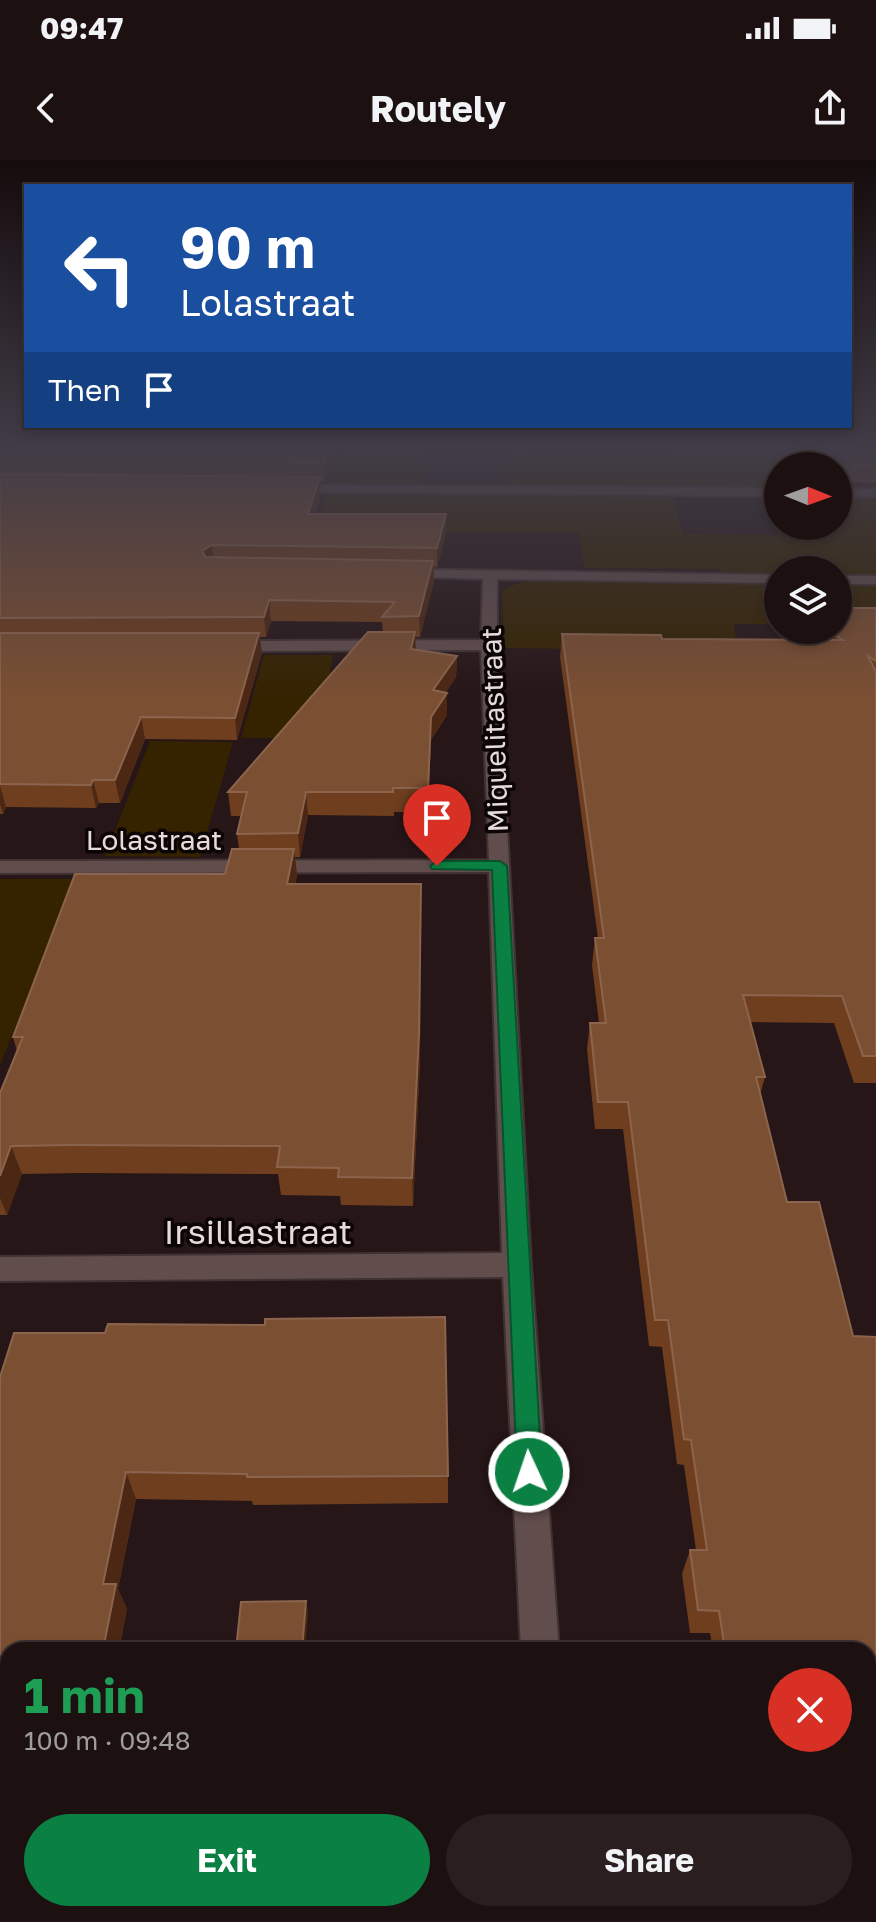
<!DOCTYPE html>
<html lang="en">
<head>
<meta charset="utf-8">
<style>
  :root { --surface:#1d1011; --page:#2a1e1f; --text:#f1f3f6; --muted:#a09d9f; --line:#3b3031; --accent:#0b8043 }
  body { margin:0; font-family:"Golos Text",sans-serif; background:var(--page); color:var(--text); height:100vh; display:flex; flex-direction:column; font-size:30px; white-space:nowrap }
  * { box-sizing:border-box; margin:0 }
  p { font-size:26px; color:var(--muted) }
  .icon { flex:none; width:44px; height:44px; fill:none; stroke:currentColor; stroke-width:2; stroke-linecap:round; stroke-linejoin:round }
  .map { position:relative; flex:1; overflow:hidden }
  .sheet { position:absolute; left:0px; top:1482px; width:876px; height:280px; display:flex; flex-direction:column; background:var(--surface); border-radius:24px 24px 0 0; box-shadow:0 4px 12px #0003,0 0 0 2px var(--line) }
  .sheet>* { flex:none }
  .banner { position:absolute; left:24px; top:24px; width:828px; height:244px; border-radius:0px; box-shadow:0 4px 12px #0003,0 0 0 2px var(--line); background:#1a4fa0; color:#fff; overflow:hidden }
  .needle { width:52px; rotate:91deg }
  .buttons { position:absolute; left:764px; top:292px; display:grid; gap:16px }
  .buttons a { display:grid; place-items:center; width:88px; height:88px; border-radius:50%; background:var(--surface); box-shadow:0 4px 12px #0003,0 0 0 2px var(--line); font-size:40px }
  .pin { position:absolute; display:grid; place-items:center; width:68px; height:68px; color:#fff; margin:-82px -34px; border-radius:50% 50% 50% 0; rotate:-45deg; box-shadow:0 0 8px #0007 }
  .pin .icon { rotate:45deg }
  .me { position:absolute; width:88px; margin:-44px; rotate:357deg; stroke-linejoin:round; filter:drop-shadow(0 0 6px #0008) }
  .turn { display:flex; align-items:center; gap:28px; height:168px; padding:0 24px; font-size:36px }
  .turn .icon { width:104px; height:104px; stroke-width:2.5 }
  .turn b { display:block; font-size:56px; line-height:68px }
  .then { display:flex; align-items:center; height:76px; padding:0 24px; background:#0003; gap:16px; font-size:30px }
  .round { display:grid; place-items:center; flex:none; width:84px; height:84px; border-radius:42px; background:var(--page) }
  .overview { display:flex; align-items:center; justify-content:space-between; height:136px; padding:0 24px }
  h1 { font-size:48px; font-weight:700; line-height:60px; color:#1e9e55 }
  .cta { display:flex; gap:16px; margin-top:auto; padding:16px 24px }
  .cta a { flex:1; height:92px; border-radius:48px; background:var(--accent); color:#fff; font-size:32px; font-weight:700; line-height:92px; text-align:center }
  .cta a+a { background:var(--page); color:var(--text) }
  .status { display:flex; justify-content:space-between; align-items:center; height:56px; padding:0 40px; background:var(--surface); direction:ltr }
  .status svg { height:22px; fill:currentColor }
  header { display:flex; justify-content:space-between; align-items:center; height:104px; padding:0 24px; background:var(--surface); font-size:36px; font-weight:700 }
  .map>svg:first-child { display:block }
</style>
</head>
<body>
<div class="status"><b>09:47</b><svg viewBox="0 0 49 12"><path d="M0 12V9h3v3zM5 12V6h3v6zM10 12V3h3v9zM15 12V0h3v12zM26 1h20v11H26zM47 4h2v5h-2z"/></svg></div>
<header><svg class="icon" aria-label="back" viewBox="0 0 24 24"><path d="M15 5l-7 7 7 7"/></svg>Routely<svg class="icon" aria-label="share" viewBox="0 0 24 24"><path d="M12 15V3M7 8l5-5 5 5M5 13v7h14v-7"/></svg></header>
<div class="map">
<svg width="876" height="1762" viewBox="0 0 876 1762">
  <rect width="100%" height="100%" fill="#271617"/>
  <path fill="#352300" d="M341 291 427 293 420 327 329 326Z
    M671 291H834L836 295H817L823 306H778V330L505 327 511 293 671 296Z
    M328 332 672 335 683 374 778 375 764 336H778V366H838V337H876V416H838V410H778V415L720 414 719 409 584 408 579 373 314 371Z
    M535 421 778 423V464H734L737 491 503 488 502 430 519 423Z
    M838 424 876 425V465L838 464Z
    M264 495H333L318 578H241Z
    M150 581 233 582 200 697 105 696Z
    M0 719H75L0 905Z"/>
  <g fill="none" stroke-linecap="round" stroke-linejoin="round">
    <defs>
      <path id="minor" d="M286 325 778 328V336L290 332 286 331Z
        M838 329H876V337H838Z
        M400 409 778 415V423L497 419V485L531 1105 559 1490H521L503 1117 0 1121V1097L502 1093 489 712 0 713V701L489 700 481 490 230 491 222 486 230 481 481 480 483 419 395 416V410Z
        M838 416H876V424H838Z
        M534 1754H576L577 1762H535Z"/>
    </defs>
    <use href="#minor" stroke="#3f3232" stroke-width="4"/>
    <use href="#minor" fill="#624d4d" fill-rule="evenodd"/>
  </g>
  <path fill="#6e3e1e" d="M0 291H335L325 321H320L321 335 315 354H446V373L437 407H434V421L420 477H415L416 490 457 496 456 517 446 532 447 533V555L431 580 428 652H394V656L308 655 300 697H295L297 715 295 724 421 751 420 901 413 1046 341 1045 340 1036 281 1035 278 1014 80 1013 22 1014 7 1055H0V933L17 891 13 877 225 714 239 689 237 674 241 656H231L228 632 383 472 382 462 271 461 266 477H260L262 493 237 580 145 579 120 643H99L96 648 6 647 3 654H0Z
    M836 291H876V323L852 322Z
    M876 448V923H854L834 863 750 862 765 917 760 935 787 1042 853 1176 876 1177V1518H868V1490H713L710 1473H690L682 1414 690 1390H696L684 1305 677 1304 662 1187 649 1186 623 969H595L587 889 590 863H599L592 805 595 778H598L560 497 562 474 662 479 802 480 787 470H838Z
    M0 1217 448 1316V1343L253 1345 252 1341 136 1339 118 1429 127 1449 119 1490H8V1567H0Z"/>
  <path fill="#4c2713" d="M328 291H335L325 321 324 303Z
    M320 317 321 335 309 373 308 354Z
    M446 354V373L437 407V388Z
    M212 385 214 404 204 410 202 391Z
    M433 401 434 421 420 477 419 456Z
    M269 440 271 461 266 477 264 457Z
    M415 472 416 493 411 489Z
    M259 473 262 493 237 580 235 558Z
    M457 496 456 517 433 552V530Z
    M447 533V555L431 580 428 652 431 557Z
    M141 557 145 579 120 643 115 620Z
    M93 620 99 643 96 648 91 625Z
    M0 626 6 647 3 654 0 644Z
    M306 632 308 655 300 697 298 673Z
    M294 689 297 715 290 751 287 724Z
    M421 751 420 901 413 1046 412 1018Z
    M11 986 22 1014 7 1055 0 1038V1016Z
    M126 1312 136 1339 118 1429 127 1449 119 1490H103V1424Z
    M306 1441 308 1453 305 1490H302Z"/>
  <path fill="#7b4f32" stroke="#8c644d" stroke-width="2" d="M0 291H328L324 303 0 301Z
    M848 291H876V306L856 305Z
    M0 314 320 317 308 354H446L437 388 212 385 202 391 206 397 433 401 419 456 382 457 395 442 269 440 264 457 0 458Z
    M838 448H876V501L868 496 876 512V896H863L842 836 743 835 765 917H756L787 1042H819L853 1176 876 1177V1496H868V1490H725L719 1451 698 1450 690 1390H707L691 1280 684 1279 668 1160H655L628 942H598L590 863H606L595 778H604L562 474 661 475 662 479 843 480 827 470H838Z
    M368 472H415L411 489 457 496 433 530 447 533 431 557 428 628H393V632H306L298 673 237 674 247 632H228Z
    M0 473H259L235 558 141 557 115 620H93L91 625 0 624Z
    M232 689H294L287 724H421L419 873 412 1018 338 1017 339 1008 277 1007 280 986 71 985 11 986 0 1016V933L23 877H13L75 714H225Z
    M445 1157 448 1316 247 1317V1314L126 1312 103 1424H116L103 1490H8V1544H0V1217L14 1173H105L108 1164 265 1165V1159Z
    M306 1441 302 1490H236L241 1442Z
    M0 1638H8V1754H419V1762H0Z"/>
  <linearGradient id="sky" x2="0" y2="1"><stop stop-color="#150c0d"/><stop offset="0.54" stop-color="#413c47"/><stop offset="1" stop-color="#413c47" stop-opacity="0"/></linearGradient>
  <rect width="876" height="537" fill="url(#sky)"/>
  <path fill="#0b8043" stroke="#07532c" stroke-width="2" d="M437 701H500L507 706 542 1312 538 1321 529 1324 520 1321 517 1312 492 710 432 709 430 706Z"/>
  <g text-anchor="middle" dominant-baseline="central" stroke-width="7" stroke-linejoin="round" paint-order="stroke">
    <g font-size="28" fill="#e7dada" stroke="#0b0505">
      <text transform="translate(494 570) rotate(-92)">Miquelitastraat</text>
      <text x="154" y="679">Lolastraat</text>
    </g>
    <g font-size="34" fill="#e7dada" stroke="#0b0505">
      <text x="258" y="1071">Irsillastraat</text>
    </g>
  </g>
</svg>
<div class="buttons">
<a><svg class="needle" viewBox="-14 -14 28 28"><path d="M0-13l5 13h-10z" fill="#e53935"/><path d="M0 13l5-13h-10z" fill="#a09d9f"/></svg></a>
<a><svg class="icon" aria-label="layers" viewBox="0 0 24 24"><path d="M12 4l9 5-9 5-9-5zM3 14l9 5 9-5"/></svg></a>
</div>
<div class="pin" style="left:437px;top:706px;background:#d93025"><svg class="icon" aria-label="arrive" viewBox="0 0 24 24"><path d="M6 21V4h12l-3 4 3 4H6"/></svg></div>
<svg class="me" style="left:529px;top:1312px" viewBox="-20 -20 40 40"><circle r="17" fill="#0b8043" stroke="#fff" stroke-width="3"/><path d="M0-11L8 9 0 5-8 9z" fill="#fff"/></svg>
<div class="banner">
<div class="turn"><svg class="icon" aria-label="left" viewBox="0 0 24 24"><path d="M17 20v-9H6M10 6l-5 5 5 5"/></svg><div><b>90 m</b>Lolastraat</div></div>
<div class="then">Then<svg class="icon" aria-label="arrive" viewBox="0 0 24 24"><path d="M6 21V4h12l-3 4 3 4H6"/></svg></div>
</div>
<section class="sheet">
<div class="overview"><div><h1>1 min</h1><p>100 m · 09:48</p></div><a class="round" style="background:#d93025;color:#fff"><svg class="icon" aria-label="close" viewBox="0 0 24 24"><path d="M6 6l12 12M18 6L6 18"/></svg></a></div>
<div class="cta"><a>Exit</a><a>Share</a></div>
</section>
</div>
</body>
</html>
